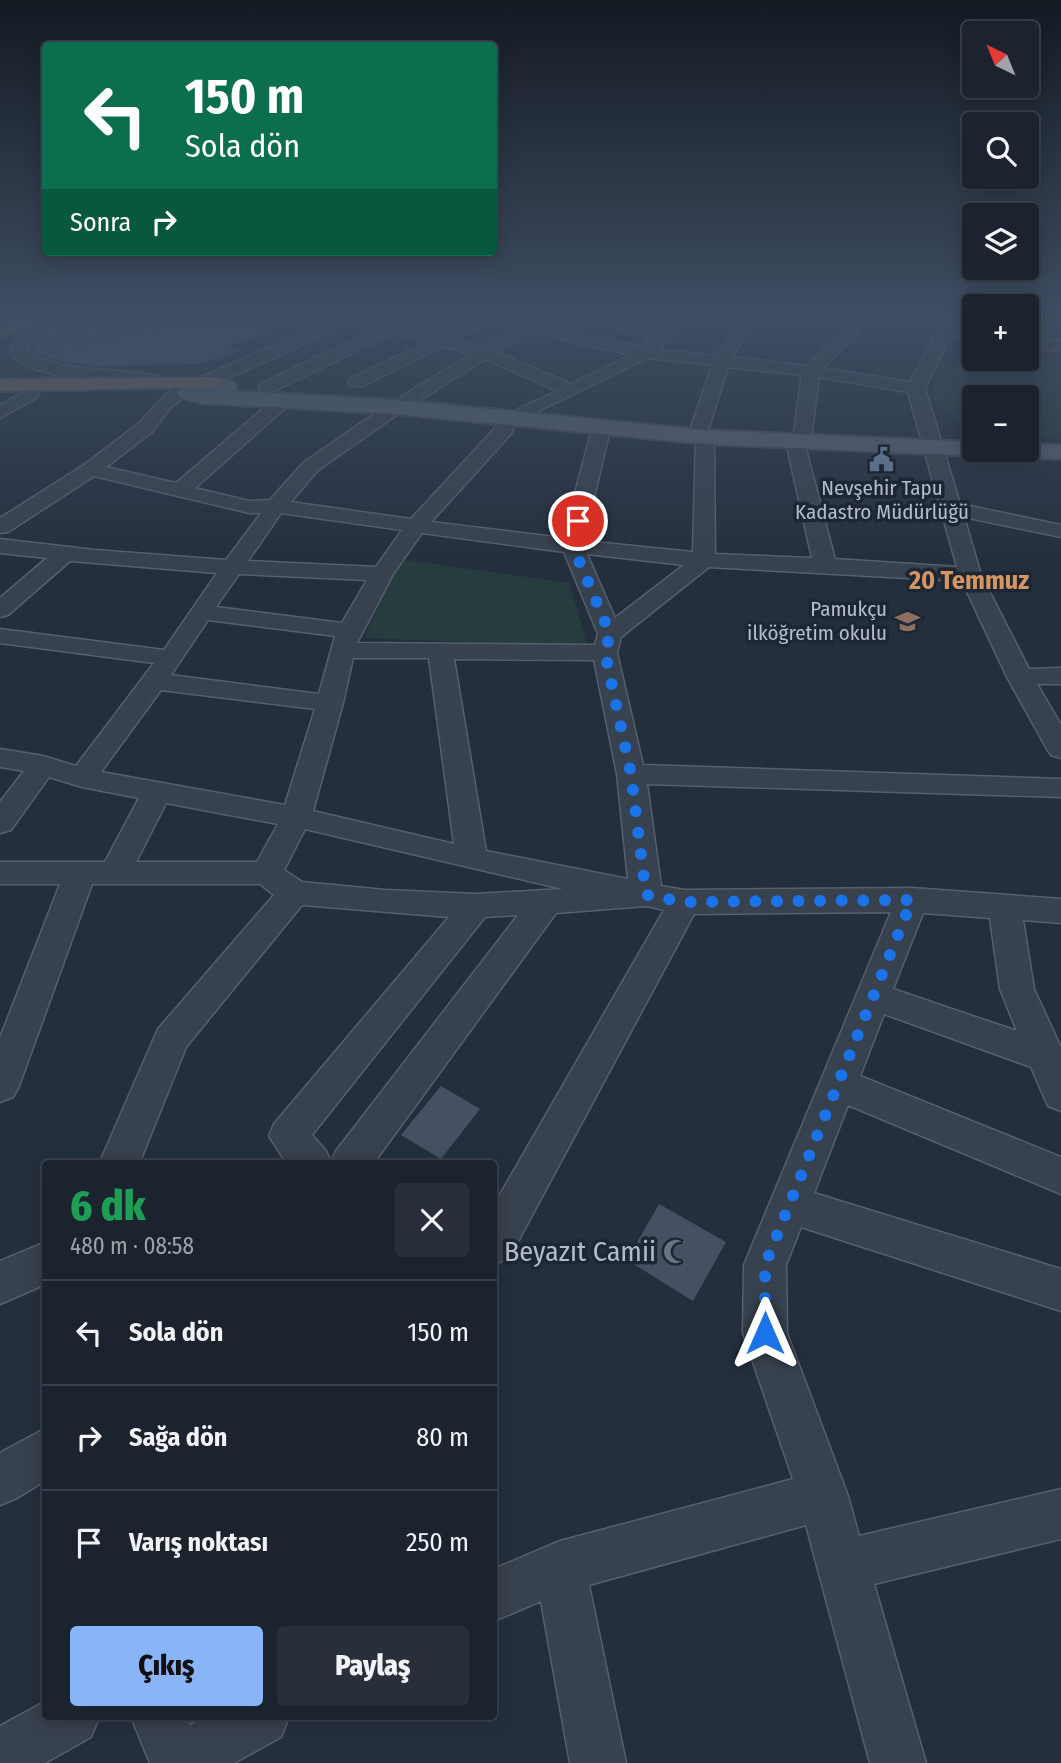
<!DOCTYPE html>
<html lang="tr">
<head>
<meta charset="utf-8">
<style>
  :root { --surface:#1b232e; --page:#282f3a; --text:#f1f3f6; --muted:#a0a4aa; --line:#39404a; --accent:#8ab4f8 }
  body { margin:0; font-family:"Fira Sans Condensed",sans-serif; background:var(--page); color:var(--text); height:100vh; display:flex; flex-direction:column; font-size:26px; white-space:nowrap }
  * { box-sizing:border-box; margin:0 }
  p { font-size:23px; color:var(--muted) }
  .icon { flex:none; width:38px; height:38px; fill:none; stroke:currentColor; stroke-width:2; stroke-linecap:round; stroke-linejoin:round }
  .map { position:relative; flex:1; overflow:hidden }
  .side { position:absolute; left:42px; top:1160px; width:455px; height:560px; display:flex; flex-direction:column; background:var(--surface); border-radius:7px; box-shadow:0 4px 18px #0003,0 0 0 2px var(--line) }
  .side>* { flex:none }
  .guide { position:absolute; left:42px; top:42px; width:455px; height:214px; border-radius:7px; box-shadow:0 4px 18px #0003,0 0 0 2px var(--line); background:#0b6e4f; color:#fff; overflow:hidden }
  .needle { width:46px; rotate:317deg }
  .fabs { position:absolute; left:962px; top:21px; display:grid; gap:14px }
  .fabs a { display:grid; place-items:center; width:77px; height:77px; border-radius:7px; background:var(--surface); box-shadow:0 4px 18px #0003,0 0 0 2px var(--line); font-size:35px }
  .pin { position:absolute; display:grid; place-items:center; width:60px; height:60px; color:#fff; margin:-30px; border:4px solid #fff; border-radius:50%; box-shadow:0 2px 7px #0007 }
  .me { position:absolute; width:77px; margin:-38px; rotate:0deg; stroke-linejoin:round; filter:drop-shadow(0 0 5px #0008) }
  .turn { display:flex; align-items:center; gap:24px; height:147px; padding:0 28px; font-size:32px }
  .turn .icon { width:91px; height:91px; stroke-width:2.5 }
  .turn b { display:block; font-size:49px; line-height:60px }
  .then { display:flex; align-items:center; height:66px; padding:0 28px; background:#0003; gap:14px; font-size:26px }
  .round { display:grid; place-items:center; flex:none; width:74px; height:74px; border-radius:7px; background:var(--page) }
  .headline { display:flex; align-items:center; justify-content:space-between; height:119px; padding:0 28px }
  h1 { font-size:42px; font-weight:800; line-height:52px; color:#1e9e55 }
  .primary-button { display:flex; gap:14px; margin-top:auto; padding:14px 28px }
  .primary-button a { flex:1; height:80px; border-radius:7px; background:var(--accent); color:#111; font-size:28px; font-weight:800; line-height:80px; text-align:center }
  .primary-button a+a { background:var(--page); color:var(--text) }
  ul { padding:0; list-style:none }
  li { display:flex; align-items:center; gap:21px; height:105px; padding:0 28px; border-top:2px solid var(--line) }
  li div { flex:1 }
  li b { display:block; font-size:26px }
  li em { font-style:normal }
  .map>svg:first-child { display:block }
</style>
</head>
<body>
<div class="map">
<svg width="1061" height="1763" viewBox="0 0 1061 1763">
  <rect width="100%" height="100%" fill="#242f3e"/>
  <path fill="#263c3f" d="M995 360 1061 365V440L1027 437V397H975V427C963 421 945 416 937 405 933 400 932 390 934 384 943 359 973 361 995 360Z
    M400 559 569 583 588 647 364 638Z"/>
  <path fill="#455162" d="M90 314H236L274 332 229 346 241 351 197 364 95 366 60 361 30 351 31 341 45 329 85 320Z
    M441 1086 480 1109 441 1159 401 1135Z
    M659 1204 726 1242 693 1301 627 1260Z"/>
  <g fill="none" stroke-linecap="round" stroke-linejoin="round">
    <path stroke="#3a4453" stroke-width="18" stroke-dasharray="18 9" stroke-linecap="butt" d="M18 354 177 314"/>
    <defs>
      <path id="minor" d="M61 314H87L84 317 44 327 29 340 27 352C69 375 118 366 163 377L166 381 157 386C121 380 33 382 10 354 16 324 34 321 61 314Z
        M347 314H367L366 316 390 322 404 321 405 326 440 336 485 314H504L456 340 482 347 536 314H553L542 323 582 335 642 347 680 314H695L659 350 717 356 742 322 715 317 713 314H769L743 339 732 357 807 366 860 314H875L823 368 910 382 935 335 952 326 913 317 911 314C931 314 958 321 975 316V327L948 341 925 388 960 504 1061 525V537L964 517 981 575 1029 669 1061 668V684H1037L1061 725V758L1051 755 1047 749 1007 677 962 581 709 567 621 637 617 653 643 765 1061 779V797L647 784 661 886 684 890 912 888 1061 899V923L1023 920 1034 989 1061 1048V1111L1048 1106 1031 1067 884 1014 860 1076 1061 1157V1194L848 1105 814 1193 1061 1269V1311L801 1227 786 1265 787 1333 848 1496 859 1536 1061 1489V1539L874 1584 926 1763H870L806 1525 589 1585 626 1763H570L541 1601 494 1621V1569L560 1541 793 1479 743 1333 744 1265 891 912 694 914 509 1258 494 1264V1205L664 910 647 906 556 913 373 1164H287L269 1136 274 1124 449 917 302 905 186 1047 139 1164H99L158 1029 274 895 260 884H92L19 1086 13 1097 0 1102V1038L60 884H0V862H105L139 798 82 787 49 777 11 830 0 833V802L24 771 0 767V749L43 756 76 766 154 663 0 643V629L164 650 217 573 70 561 8 615 0 617V598L47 558 0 553V539L95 550 226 560 261 513H249L94 476 8 532 0 533V518L84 465 138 424 169 391ZM354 322 377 328 262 383 259 387 262 391H274L393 333 427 342 351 378 348 382 351 386H363L443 346 471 354 402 396 399 400 401 403H390L303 463 270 500 249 501 195 488 291 403 294 399 291 395H279L176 483 106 467 152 432 170 408 181 399ZM532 330 573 342 631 355 571 384 496 352ZM648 358 712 365 691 427 700 433 709 427 728 367 802 375 794 432 803 438 812 432 819 377 908 392 957 567 835 559 804 442 795 436 786 442 812 558 715 554 714 437 705 431 696 437 693 552 584 541 610 429 601 423 592 429 563 538 431 522 510 435 518 420 509 415 503 416 495 428 411 519 291 502 317 471 402 411 405 407 403 404H414L485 359 557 391 518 409 515 413 518 417 524 418ZM281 513 402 530 376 567 248 561ZM422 533 564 552 598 634 595 645 357 643 393 574ZM587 554 684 565 615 618ZM239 574 367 580 342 623 216 607ZM208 620 335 636 319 694 171 675ZM353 658H429L454 844 313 811 343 703ZM454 659 594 660 617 774 628 879 486 851ZM161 690 315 709 285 805 101 772ZM166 803 278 824 257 862H136ZM305 829 563 889 476 894 385 890 302 882 284 870ZM923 913 990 918 1000 989 1017 1031 893 989ZM518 915 336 1151 331 1162 326 1151 312 1135 485 917Z
        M575 314H598L655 331 657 334 649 339 578 317Z
        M1027 314H1061V324L1027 318Z
        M1027 339 1061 341V351L1027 349Z
        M30 389 39 394 36 398 0 418V405Z
        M46 1242V1284L0 1304V1261Z
        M46 1428V1480L17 1498 0 1505V1453Z
        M46 1701V1717H99L91 1737 45 1763H0V1726Z
        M131 1717H187L190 1725 206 1717H289L281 1737 234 1763H150Z"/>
      <path id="major" d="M211 376 233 382 237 386 235 391 396 400 705 430 975 442V450H986L983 454 975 456 705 444 396 414 200 403 180 397 177 392 189 381Z
        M1027 444 1061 445V459L1001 457 993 455 989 450H1027Z"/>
      <path id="highway" d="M25 314H49L47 318 0 338V325Z
        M214 377 221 379 224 383 221 387 0 391V379Z"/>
    </defs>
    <use href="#minor" stroke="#565f6c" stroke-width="3"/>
    <use href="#major" stroke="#414a57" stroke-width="4"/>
    <use href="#highway" stroke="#434c59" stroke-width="4"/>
    <use href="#minor" fill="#38414e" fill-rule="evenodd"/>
    <use href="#major" fill="#56606e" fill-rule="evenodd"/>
    <use href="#highway" fill="#746855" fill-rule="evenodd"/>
  </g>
  <linearGradient id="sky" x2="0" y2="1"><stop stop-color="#141a22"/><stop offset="0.56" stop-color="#3f4d63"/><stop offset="1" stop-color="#3f4d63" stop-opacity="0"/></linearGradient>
  <rect width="1061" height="561" fill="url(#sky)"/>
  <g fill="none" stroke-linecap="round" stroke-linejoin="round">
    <path stroke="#1a73e8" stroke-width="12" stroke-dasharray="0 21.6" d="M578 521 572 544 610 634 605 653 631 774 646 895 684 902 912 900 765 1265V1333"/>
  </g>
  <defs>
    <symbol id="civic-bare" viewBox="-9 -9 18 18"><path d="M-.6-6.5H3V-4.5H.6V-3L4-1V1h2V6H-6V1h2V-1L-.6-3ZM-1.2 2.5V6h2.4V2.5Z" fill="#5c6f8a" stroke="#1d2633" stroke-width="2.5" paint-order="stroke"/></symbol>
    <symbol id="school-bare" viewBox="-9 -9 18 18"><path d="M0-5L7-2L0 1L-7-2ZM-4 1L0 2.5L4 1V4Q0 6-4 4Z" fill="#8d6e63" stroke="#1d2633" stroke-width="2.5" paint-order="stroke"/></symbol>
    <symbol id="mosque-bare" viewBox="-9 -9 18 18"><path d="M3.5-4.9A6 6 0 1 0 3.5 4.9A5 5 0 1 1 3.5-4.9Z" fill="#6b7280" stroke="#1d2633" stroke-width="2.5" paint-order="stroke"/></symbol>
  </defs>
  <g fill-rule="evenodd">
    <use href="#civic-bare" x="864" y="442" width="35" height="35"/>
    <use href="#school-bare" x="890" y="604" width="35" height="35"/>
    <use href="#mosque-bare" x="658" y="1234" width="35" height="35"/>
  </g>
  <g text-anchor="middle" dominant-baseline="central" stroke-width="7" stroke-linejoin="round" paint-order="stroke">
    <g font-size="21" fill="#b4bcc9" stroke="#1d2633">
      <text x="882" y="488">Nevşehir Tapu<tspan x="882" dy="24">Kadastro Müdürlüğü</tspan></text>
      <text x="887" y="609" text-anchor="end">Pamukçu<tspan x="887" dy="24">ilköğretim okulu</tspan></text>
    </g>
    <g font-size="26" font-weight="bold" fill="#d59563" stroke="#1d2633">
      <text x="969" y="580">20 Temmuz</text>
    </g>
    <g font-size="28" fill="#b4bcc9" stroke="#1d2633" text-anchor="end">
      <text x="656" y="1251">Beyazıt Camii</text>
    </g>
  </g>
</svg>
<div class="fabs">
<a><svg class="needle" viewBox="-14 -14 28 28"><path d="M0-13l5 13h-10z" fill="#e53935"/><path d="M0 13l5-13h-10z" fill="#a0a4aa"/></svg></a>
<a><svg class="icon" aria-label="search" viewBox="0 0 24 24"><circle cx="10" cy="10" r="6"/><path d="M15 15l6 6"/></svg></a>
<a><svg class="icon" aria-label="layers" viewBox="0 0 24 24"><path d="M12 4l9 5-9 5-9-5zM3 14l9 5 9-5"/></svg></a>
<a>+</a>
<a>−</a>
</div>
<div class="pin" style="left:578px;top:521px;background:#d93025"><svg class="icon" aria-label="arrive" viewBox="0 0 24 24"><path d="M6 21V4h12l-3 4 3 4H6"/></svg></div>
<svg class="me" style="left:765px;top:1333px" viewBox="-20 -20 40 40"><path d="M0-17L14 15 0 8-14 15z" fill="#1a73e8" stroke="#fff" stroke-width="4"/></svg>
<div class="guide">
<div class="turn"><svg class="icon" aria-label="left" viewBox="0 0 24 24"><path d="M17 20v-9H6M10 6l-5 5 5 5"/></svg><div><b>150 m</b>Sola dön</div></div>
<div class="then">Sonra<svg class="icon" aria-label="right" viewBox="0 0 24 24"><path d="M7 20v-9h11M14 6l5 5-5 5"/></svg></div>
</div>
<section class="side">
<div class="headline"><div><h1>6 dk</h1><p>480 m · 08:58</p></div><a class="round"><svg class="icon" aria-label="close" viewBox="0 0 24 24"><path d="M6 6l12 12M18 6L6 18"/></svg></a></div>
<ul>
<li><svg class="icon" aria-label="left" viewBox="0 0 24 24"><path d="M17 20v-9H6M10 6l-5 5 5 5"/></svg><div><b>Sola dön</b></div><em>150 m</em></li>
<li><svg class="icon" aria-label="right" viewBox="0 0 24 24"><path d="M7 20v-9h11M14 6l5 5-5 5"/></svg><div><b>Sağa dön</b></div><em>80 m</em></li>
<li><svg class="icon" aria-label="arrive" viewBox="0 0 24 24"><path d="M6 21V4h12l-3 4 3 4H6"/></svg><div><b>Varış noktası</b></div><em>250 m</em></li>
</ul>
<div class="primary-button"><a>Çıkış</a><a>Paylaş</a></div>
</section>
</div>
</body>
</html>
